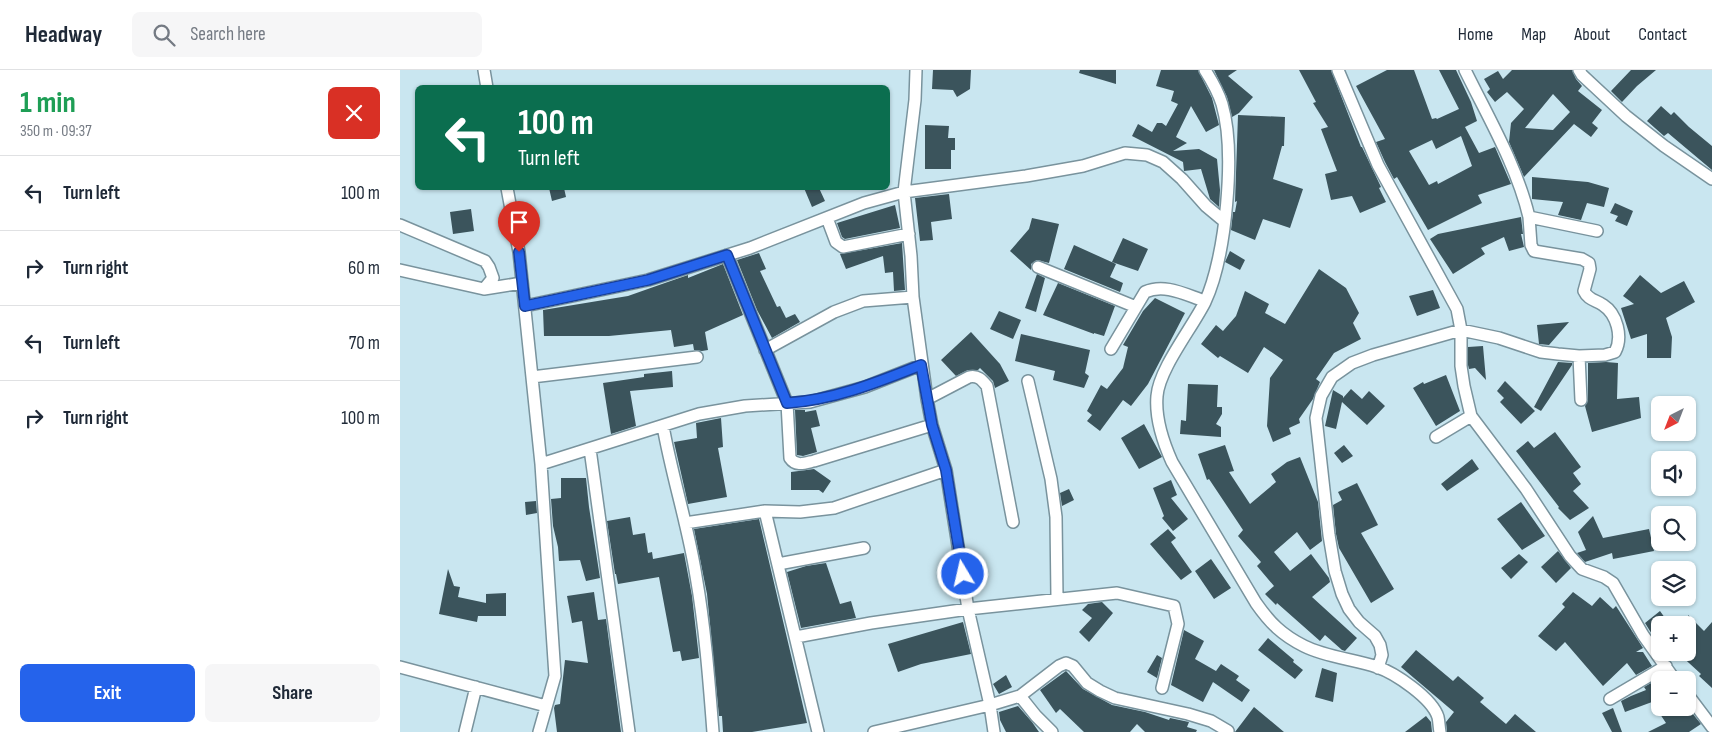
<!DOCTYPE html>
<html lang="en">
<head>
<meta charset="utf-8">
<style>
  :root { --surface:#fff; --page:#f6f6f7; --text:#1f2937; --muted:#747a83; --line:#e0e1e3; --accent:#2563eb }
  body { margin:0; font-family:"Sofia Sans Condensed",sans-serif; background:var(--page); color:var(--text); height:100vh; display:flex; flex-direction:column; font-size:19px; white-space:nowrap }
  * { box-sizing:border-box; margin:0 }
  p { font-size:16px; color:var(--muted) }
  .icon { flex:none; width:28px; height:28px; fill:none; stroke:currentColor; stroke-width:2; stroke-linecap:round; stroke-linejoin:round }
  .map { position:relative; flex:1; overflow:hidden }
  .sheet { display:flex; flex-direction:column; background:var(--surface); width:400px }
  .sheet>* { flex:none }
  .top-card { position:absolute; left:15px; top:15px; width:475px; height:105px; border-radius:8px; box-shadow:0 1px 4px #0004; background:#0b6e4f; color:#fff; overflow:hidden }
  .needle { width:32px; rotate:222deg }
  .fabs { position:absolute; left:1251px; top:326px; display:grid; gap:10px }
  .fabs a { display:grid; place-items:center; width:45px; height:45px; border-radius:8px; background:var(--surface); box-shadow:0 1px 4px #0004; font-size:25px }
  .pin { position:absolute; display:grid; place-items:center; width:42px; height:42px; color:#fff; margin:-51px -21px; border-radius:50% 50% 50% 0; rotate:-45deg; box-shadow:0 0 5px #0007 }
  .pin .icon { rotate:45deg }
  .me { position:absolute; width:55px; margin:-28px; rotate:351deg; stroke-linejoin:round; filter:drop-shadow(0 0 4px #0008) }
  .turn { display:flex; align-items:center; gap:18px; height:105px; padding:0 20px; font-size:22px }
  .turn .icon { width:65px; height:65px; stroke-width:2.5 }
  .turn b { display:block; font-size:35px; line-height:42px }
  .round { display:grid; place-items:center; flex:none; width:52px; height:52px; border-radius:8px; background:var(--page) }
  .headline { display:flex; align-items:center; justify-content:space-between; height:85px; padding:0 20px }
  h1 { font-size:30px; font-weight:700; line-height:38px; color:#1e9e55 }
  .cta { display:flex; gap:10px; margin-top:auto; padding:10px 20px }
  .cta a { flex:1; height:58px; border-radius:8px; background:var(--accent); color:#fff; font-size:20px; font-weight:700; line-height:58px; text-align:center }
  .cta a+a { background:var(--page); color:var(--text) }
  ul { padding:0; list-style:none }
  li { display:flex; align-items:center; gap:15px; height:75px; padding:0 20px; border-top:1px solid var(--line) }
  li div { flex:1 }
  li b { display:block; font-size:19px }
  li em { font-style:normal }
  header { display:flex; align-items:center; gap:30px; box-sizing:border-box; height:70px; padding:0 25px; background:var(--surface); border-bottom:1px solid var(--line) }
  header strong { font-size:24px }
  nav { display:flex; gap:28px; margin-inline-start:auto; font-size:18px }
  .search { width:350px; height:45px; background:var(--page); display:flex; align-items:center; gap:12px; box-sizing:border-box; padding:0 18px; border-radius:8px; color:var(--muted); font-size:19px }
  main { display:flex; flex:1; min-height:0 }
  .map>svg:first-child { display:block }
</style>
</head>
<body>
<header>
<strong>Headway</strong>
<div class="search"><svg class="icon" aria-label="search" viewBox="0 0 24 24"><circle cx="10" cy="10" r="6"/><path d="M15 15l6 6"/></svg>Search here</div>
<nav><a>Home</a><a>Map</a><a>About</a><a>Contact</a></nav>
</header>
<main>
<section class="sheet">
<div class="headline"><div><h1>1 min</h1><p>350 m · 09:37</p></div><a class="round" style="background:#d93025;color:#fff"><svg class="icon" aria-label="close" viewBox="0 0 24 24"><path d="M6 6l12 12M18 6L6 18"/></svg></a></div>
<ul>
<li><svg class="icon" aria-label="left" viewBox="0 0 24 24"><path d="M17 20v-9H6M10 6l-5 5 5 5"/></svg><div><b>Turn left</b></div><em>100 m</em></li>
<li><svg class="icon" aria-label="right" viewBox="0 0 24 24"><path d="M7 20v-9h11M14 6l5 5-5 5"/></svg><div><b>Turn right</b></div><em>60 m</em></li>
<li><svg class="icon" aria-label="left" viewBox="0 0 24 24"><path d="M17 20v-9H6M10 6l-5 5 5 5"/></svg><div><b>Turn left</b></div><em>70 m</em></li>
<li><svg class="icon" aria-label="right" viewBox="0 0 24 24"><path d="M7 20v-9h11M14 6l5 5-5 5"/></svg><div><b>Turn right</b></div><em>100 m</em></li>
</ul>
<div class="cta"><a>Exit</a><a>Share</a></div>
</section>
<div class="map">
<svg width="1312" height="662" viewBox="0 0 1312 662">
  <rect width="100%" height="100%" fill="#c9e6f0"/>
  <path fill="#3b545c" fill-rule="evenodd" d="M533 0H571L570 19 557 27 553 20 532 19Z
    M680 0H716V14L679 3Z
    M761 0H798L812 28 819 55 806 62 791 36 776 67 787 73 773 81 799 79 817 89 820 120 819 137 810 129 801 99 784 101 783 92 732 66 738 54 752 62 757 53H762L766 56 778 34 771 31 774 21 756 16Z
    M814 0H837L828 6 853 27 839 43 832 47 827 27Z
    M899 0H931L961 77H962L981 117 979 118 986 132 960 143 952 126 931 130 925 104 937 101 921 59 928 57 913 33 916 32Z
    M987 0H1014L1032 49 1036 48 1037 49 1059 39 1039 0H1056L1071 32 1077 51 1065 57 1079 83 1095 77 1111 114 1078 125 1082 133 1028 160 997 107 994 109 985 92 976 72 985 69 956 16ZM1061 66 1072 96 1038 114 1037 111 1029 115 1009 81 1032 70 1036 79Z
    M1112 0H1172L1176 9 1182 16 1178 21 1202 40 1192 53 1198 58 1191 67 1174 54 1124 107 1109 72 1111 53 1124 39 1107 22 1095 32 1087 22 1090 19 1084 9 1098 1 1103 9ZM1153 24 1170 42 1153 60 1125 58Z
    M1231 0H1256L1237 16 1222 32 1211 21Z
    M1261 36 1271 45 1274 42 1289 57 1312 76V100L1268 63 1264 66 1247 51Z
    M838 45 885 47 884 76H882L873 109 903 119 890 158 863 149 855 170 831 160 833 142H835L837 131 835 132Z
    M525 55 549 56 548 68H555V80H551V99H525Z
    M1132 107 1188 112 1209 118 1204 137 1187 133 1181 150 1158 145 1163 132 1132 129Z
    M149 118H164L166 127 152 131Z
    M404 118H419L425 131 412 137Z
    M549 124 552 149 531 152 533 170 520 171 515 128Z
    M1215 133 1233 141 1227 156 1215 151 1218 146 1210 143Z
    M495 135 500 158 445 169 442 167 437 153Z
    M71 139 74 161 53 164 50 142Z
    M1121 147 1123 164H1121L1124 177 1109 181 1104 167 1081 178 1085 184 1053 204 1030 169 1038 164Z
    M632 148 659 154 649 193 637 190 631 194V200L610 181 629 159Z
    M723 168 748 179 738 201 712 192Z
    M502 173 505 220 494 221 493 202 485 203 483 186 446 199 440 184Z
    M674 175 716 194 710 207 723 213 720 222 664 199Z
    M830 181 845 190 840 200 825 192Z
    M359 183 366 199 360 201 377 237 380 236 386 248 395 244 400 252 372 268 357 240 337 190Z
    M323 194 343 245 305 262 308 280 302 281 294 280 293 274 274 277 271 260 209 266H144L143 240 228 226 262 214 288 205V208Z
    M919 199 946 218 959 243 953 253 961 269 934 283 916 309 920 312 913 329 899 349 900 353 889 358 891 364 873 372 867 356 870 308 883 290 864 277 848 303 820 286 818 288 801 274 816 255 823 261 836 246 845 221 869 234 865 243 885 254Z
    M637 204 645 208 636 242 625 238Z
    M1240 205 1261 223 1284 211 1295 232 1266 248 1272 267 1271 288H1247V264L1231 269 1221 238 1234 234 1223 226Z
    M658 213 715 236 704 266 694 263V264L643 245Z
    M1033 220 1040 238 1017 246 1009 226Z
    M755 228 785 243 748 314 731 336 723 330 700 361 687 351 692 345 687 341 701 315 707 319 723 298 728 277 723 275 743 241Z
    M599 241 621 250 613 269 590 259Z
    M1169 252 1149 275 1139 274 1137 255Z
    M571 262 600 294 609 311 595 318 593 311 580 298 578 300H568L556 306 541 290Z
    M621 264 690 280 685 303 689 306 684 318 653 310 655 301 615 291Z
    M1083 276 1086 310 1075 298 1069 299 1068 295V277Z
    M1158 292 1172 293V295L1141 341 1134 337Z
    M1206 292 1218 293 1217 329 1239 327 1241 348 1192 362 1185 336 1188 330V293Z
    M272 301 273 317 230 321 236 356 211 364 203 313 244 307V304Z
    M1046 305 1060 341 1036 356 1013 318 1023 312 1024 314Z
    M1105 311 1135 341 1121 354 1100 332 1104 328 1097 321Z
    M788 314 818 315 817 337H822V344L816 354 821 357V367L780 364 781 350 786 351Z
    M951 319 962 329 969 321 985 336 967 355 942 332 936 359 925 356 933 320 943 326V328Z
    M395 340H405V342L416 340 420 356 411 358 417 382 403 386 397 385Z
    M321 348 323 377 318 378 327 427 288 434 274 372 297 368 296 353Z
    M744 354 762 387 739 399 721 368Z
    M1155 362 1181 397 1173 403 1181 414 1173 421 1189 438 1170 450 1158 438 1159 437 1116 381 1128 371 1134 378Z
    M825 375 834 401 829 402 850 434 876 412 871 404 887 392 900 387 918 432 922 471 910 480 897 462 874 482 890 501 911 484 929 508 930 512 912 527 957 568 945 581 942 580 925 565 920 571 877 533 876 535 865 524 874 516 857 496 861 492 838 466 843 460 809 409 807 410 798 384Z
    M944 375 953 386 942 393 934 383Z
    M1072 389 1079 399 1047 421 1041 414Z
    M414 399 431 411 423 423 419 420H391V402Z
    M161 408H186L189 437 200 508 186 511 180 490 159 491 158 477 153 456 151 429 161 428Z
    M771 410 777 425 771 428 788 449 773 461 762 448 764 446 753 418Z
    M957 413 978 455 961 463 994 519 971 533 939 478 936 464 933 435 942 430 938 422Z
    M669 419 674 430 662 436 660 423Z
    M136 431 137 443 126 445 125 432Z
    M1121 432 1145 466 1122 480 1097 449Z
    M1193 446 1203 468 1249 459 1254 481 1213 489 1212 483 1185 492 1177 483 1186 480 1178 462Z
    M230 447 233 465 245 463 248 483 252 482 253 489 284 483 292 526 299 588 282 591 280 581 273 582 259 507 218 514 216 504H215L207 451Z
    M359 449 407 653 352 662H323L322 646H319L307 524 294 459Z
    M768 459 776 468 771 472 792 502 781 510 750 474Z
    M1158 481 1171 498 1156 513 1141 497Z
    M1119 484 1128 492 1111 509 1101 498Z
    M811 489 831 518 814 529 795 501Z
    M426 493 440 534 451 531 456 548 401 558 387 502 406 496Z
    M48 499 54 516 60 517 58 527 86 533V524L106 523V546H78L77 552 39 544Z
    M194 522 198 550 206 549 221 662H157L154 638 155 635 160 634 165 590 188 593 182 551 172 553 167 526Z
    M1173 522 1192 536 1200 527 1213 539 1216 536 1243 578 1236 582H1243L1252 596 1236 605 1227 593 1203 616 1165 572 1156 581 1138 566 1165 537 1162 534Z
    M702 532 713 543 689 572 679 562 692 548 682 540 688 534Z
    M1260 541 1270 555H1260V565L1255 569 1245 553Z
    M1288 545 1304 561 1312 552V618L1299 606 1301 604 1277 582H1288Z
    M563 552 571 584 521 594 498 602 488 574Z
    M784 560 804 571 795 589 816 601 821 594 839 606 836 610 850 620 842 632 813 612 803 632 771 615Z
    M868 568 894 590 893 592 903 600 895 609 858 580Z
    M1016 580 1053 611 1058 606 1084 628 1080 632 1106 654 1115 644 1136 662H1047L1046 652 1054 642 1001 597Z
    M757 585 762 588 757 608 747 602Z
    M922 598 937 603 933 632 915 627Z
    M666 601 683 619 712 635 745 642 769 650 770 648 789 652 787 657 797 660 796 662H745L737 654 730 662H684L660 639 656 643 640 620Z
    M606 605 612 617 599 624 593 614Z
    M1260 608V638H1288L1301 654 1289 662H1248L1266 653 1252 632 1225 642 1221 631 1231 626 1246 620 1244 617Z
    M618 636 632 652 639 662H606L600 650 599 642Z
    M854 637 884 662H835Z
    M1213 638 1222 662H1212L1202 643Z
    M1026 646 1031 652 1032 662H1005Z"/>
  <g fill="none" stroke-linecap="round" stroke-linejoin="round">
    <defs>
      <path id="street" d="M84 0 87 18
        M516 0 515 30 504 122 511 186 513 227 527 329 532 355 546 400 568 539 590 635 594 662
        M805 0C812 11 818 21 822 34 836 82 826 187 805 232 792 258 759 299 757 326 755 349 763 372 772 392L856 533C870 553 882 565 904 576 926 587 953 589 977 597 995 603 1032 628 1038 647 1039 651 1039 657 1040 662
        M938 0 978 95 1057 239 1061 260V296L1064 316 1071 346 1126 419 1170 486 1182 499 1204 507 1213 513 1243 565 1275 610
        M1065 0C1088 47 1117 96 1129 147L1197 161
        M1179 0 1182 5 1226 46 1264 76 1312 109
        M107 118 119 182 141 394 155 606 139 662
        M427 148 436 172 443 177 509 164
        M0 155 85 191 89 197 93 208 84 219
        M327 185 387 333 390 388C396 397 405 393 414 391L532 355
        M638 197 736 237
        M0 200 84 219 122 213
        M125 236 248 210 350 178 464 133 504 122 626 106 683 96 725 83 747 85 763 92 782 109 806 136 824 151
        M711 279 745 222C765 213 786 225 805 231
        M365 280 434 242 463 231 513 227
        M1179 286 1181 330
        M132 307 297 287
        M628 311 651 409 656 447 657 528
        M527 329 569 307C578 305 582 310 587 316L613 452
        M263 356C272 407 288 455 296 506 305 557 309 610 313 662
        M1036 367 1071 346
        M190 379 229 662
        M141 394 299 344 345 336 410 332 465 317 521 295
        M365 441 418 662
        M285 453 365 441 400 442 434 438 546 400
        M378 494 464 478
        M396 567 471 553 568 539 717 523 774 536 778 554 762 618
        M0 597 146 636
        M978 598 982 585 980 575 975 566 959 552 949 539 942 524 935 501 929 465 916 348 921 326 932 307 952 293 973 285 1061 260 1099 268 1141 282 1158 284 1179 286 1205 285 1215 282C1223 267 1217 244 1203 235 1196 230 1188 230 1184 221L1190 199 1189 193 1182 189 1134 181 1131 175 1129 147
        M1288 625 1312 657
        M620 626 636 646 652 662
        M1210 629 1266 596
        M65 662 76 617
        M474 662 590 635 620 626 659 596 666 593 673 596 687 613 700 621 715 628 788 644 811 651 828 661"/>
    </defs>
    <use href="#street" stroke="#79939d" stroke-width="14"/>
    <use href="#street" stroke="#fff" stroke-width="11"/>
  </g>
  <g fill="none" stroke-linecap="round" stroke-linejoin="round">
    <defs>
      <path id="route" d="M119 182 125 236 248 210 327 185 387 333C434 330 478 312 521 295L532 355 546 400 563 504"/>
    </defs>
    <use href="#route" stroke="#184099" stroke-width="12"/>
    <use href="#route" stroke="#2563eb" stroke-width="9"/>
  </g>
</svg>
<div class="fabs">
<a><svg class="needle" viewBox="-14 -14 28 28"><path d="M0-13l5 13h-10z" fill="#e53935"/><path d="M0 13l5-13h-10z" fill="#747a83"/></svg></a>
<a><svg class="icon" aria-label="sound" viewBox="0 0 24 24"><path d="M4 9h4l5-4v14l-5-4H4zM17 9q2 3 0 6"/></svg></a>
<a><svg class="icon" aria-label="search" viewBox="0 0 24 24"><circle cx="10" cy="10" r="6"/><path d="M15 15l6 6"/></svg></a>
<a><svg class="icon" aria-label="layers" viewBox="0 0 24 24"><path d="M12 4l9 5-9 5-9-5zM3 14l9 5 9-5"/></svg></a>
<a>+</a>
<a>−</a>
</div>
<div class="pin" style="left:119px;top:182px;background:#d93025"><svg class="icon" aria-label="arrive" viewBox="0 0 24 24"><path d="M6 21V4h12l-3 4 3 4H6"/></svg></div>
<svg class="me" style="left:563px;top:504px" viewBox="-20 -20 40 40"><circle r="17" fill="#2563eb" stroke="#fff" stroke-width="3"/><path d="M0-11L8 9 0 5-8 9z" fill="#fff"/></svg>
<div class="top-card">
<div class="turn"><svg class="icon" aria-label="left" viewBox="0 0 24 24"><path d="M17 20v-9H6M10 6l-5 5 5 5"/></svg><div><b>100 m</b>Turn left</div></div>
</div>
</div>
</main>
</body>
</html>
